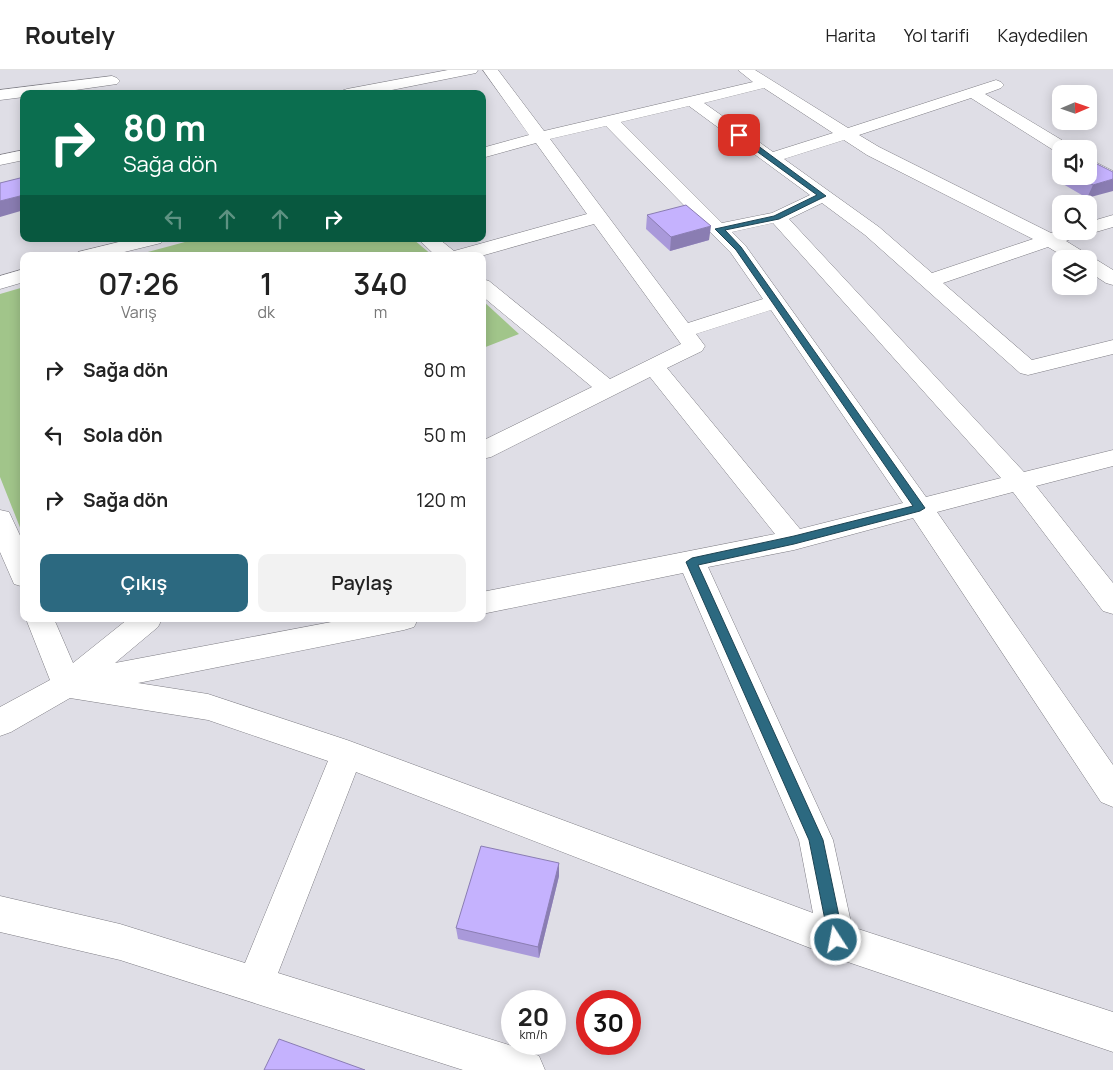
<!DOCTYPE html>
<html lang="tr">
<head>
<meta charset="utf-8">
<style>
  :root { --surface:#fff; --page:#f2f2f2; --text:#222; --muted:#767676; --line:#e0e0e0; --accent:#2c6980 }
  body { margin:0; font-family:Manrope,sans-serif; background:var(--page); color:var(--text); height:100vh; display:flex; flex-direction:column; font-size:19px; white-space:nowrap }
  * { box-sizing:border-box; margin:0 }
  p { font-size:16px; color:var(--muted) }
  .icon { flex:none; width:28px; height:28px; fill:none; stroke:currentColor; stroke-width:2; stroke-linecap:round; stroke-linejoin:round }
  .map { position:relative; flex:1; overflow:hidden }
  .sheet { position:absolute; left:20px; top:182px; width:466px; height:370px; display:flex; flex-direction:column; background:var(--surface); border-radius:10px; box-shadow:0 2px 12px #0003 }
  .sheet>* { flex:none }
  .top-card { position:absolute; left:20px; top:20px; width:466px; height:152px; border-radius:10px; box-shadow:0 2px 12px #0003; background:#0b6e4f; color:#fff; overflow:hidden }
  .needle { width:32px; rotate:88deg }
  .tools { position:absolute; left:1052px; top:15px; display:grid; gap:10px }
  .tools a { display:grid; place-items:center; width:45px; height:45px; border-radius:10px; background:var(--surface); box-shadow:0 2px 12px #0003; font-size:25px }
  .speed { position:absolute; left:501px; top:920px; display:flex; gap:10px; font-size:25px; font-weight:700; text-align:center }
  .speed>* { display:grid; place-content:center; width:65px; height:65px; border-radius:50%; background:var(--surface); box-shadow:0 2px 12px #0003; line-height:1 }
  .speed small { font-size:12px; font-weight:400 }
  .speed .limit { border:8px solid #d22; background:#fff; color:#111 }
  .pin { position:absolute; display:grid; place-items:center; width:42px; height:42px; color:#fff; margin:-21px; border-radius:10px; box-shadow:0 2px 8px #0006 }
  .me { position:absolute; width:55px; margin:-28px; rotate:349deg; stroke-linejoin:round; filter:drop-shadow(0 0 4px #0008) }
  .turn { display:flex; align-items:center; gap:18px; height:105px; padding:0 20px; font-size:22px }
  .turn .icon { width:65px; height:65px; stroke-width:2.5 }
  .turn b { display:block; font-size:35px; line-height:42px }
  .lanes { display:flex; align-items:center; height:48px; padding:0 20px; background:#0003; justify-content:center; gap:25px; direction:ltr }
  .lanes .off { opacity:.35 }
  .eta { display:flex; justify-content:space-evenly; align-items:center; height:85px; text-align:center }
  .eta b { font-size:30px; font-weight:600; line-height:35px }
  .cta { display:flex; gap:10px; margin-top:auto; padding:10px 20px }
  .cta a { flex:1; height:58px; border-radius:10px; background:var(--accent); color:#fff; font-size:20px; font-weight:600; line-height:58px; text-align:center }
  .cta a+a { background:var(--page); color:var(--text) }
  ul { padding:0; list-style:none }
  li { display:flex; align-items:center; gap:15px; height:65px; padding:0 20px }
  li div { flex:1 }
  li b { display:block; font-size:19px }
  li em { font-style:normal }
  header { display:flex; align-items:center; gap:30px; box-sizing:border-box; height:70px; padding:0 25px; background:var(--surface); border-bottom:1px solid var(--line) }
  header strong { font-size:24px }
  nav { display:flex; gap:28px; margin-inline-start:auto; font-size:18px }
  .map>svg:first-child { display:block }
</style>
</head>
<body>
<header>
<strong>Routely</strong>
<nav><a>Harita</a><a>Yol tarifi</a><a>Kaydedilen</a></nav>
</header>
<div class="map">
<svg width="1113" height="1000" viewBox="0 0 1113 1000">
  <rect width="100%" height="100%" fill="#dfdee6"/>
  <path fill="#a1c58a" d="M196 169H413L433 186H133Z
    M24 217V458L21 460 0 407V224Z
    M483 231 519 264 483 278Z"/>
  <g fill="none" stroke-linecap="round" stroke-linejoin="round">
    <defs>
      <path id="minor" d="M483 0H498L544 61 753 12 738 0H755L848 58 996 10 1001 12 1004 15 1001 18 985 24 1070 75 1072 79H1061V83H1058L971 28 859 65 879 77 1051 163 1061 160 1089 161V152L1113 145V157L1089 164 1085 163 1066 171 1113 200V215L1106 213 1089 202V189H1068L1048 177 943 213 1032 290 1113 270V284L1028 305 1020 303 865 165 822 133 789 149 1024 402 1113 380V396L1036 416 1113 513V544L1103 541 1013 422 937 442 1113 695V737L1101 732 913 448 794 480 708 497 833 770 852 857 1113 942V982L836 888 356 702 278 903 525 980 539 986 545 1000H463L120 890 0 862V826L120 854 245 893 328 691 208 650 70 628 11 662 0 666V637L50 610 26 549H54L73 593 128 549H162L158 557 115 593 347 549H418L414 557 404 560 138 613 208 624 347 670 813 843 799 770 683 503 482 544V522L775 464 650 307 491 387 482 389V371L592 317 482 226V209L489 211 610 309 681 274 594 154 481 186H436L418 169H439L454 181 587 144 536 73 482 88V78L529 65ZM764 18 833 63 773 82 704 33ZM689 36 810 125 772 143 722 153 621 52ZM606 56 731 183 763 229 688 253 550 69ZM844 70 867 85 1033 169 932 203 879 157 784 89ZM773 153 1001 408 926 427 745 175 732 162ZM771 240 903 433 800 459 667 298 702 281 705 276 696 264Z
        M112 6 117 8 120 11 117 14 47 24H24V27L0 30V20Z
        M1089 89 1113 101V114L1107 113 1089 101Z
        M131 169H164L161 173 108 186H75L78 182Z
        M24 199V212L0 219V206Z
        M0 440 9 442 24 474V517L14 514 0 482Z"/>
      <path id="primary" d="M448 0H478L476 3 471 4 372 24H339L341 21 347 19Z
        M24 80V90L0 95V85Z"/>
    </defs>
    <use href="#minor" stroke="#7e7d84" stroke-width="1"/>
    <use href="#primary" stroke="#7e7d84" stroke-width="1"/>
    <use href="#minor" fill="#fff" fill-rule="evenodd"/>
    <use href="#primary" fill="#fff" fill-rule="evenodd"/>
  </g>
  <path fill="#a999da" d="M1113 102 1087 128 1063 114 1066 106H1089Z
    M647 145 709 170 670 181 646 159Z
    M559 793V806L539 888 458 869 456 858Z"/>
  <path fill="#8a7db2" d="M1113 109V121L1087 128 1093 115Z
    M24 125V140L0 147V131Z
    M711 156 709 170 670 181 671 167Z
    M559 793V806L539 888 538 877Z"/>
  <path fill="#c5b2fe" stroke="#8a7db2" d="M1095 93 1113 102V109L1093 115 1079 106H1089V94Z
    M24 107V125L0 131V113Z
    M686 135 711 156 671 167 647 145Z
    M481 776 559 793 538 877 456 858Z
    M279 969 365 1000H264Z"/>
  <path fill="#2c6980" stroke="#1d4453" d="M737 64H742L826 126 779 149 725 160 741 177 925 438 920 441 794 474 698 495 823 770 844 870 842 876 836 878 831 876 829 870 809 770 686 492 692 488 794 466 913 436 736 180 715 159 774 146 817 125 737 67Z"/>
</svg>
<div class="tools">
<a><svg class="needle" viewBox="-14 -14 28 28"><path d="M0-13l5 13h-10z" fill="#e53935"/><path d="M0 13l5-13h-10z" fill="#767676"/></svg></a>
<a><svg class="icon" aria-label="sound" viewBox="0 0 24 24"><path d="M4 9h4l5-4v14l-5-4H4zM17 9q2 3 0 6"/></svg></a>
<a><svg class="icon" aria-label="search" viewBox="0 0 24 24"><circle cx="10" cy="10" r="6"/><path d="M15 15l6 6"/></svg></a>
<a><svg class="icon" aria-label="layers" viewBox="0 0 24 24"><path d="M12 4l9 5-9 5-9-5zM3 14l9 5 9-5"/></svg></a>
</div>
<div class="speed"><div>20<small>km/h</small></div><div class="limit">30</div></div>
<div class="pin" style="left:739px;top:65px;background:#d93025"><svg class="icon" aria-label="arrive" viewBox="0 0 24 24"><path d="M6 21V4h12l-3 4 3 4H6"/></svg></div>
<svg class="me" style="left:836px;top:870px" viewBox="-20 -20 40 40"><circle r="17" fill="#2c6980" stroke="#fff" stroke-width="3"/><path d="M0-11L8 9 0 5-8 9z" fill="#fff"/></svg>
<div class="top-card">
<div class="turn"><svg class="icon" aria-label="right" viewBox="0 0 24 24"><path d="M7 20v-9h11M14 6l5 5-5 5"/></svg><div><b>80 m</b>Sağa dön</div></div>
<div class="lanes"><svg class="icon off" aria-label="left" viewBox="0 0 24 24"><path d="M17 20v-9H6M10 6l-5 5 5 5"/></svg><svg class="icon off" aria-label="ahead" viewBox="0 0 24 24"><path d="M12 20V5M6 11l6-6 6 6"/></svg><svg class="icon off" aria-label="ahead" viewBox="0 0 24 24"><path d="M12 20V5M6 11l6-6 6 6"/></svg><svg class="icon" aria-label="right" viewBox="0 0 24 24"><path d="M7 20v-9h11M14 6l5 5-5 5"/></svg></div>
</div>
<section class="sheet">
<div class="eta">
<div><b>07:26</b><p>Varış</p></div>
<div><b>1</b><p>dk</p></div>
<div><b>340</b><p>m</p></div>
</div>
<ul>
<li><svg class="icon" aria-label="right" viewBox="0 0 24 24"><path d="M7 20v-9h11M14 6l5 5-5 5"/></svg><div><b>Sağa dön</b></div><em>80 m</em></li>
<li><svg class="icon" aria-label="left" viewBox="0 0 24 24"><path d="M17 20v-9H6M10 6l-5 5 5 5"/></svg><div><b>Sola dön</b></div><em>50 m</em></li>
<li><svg class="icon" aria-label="right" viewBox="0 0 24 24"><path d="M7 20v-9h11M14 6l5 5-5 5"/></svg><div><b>Sağa dön</b></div><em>120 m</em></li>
</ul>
<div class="cta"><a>Çıkış</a><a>Paylaş</a></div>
</section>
</div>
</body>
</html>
